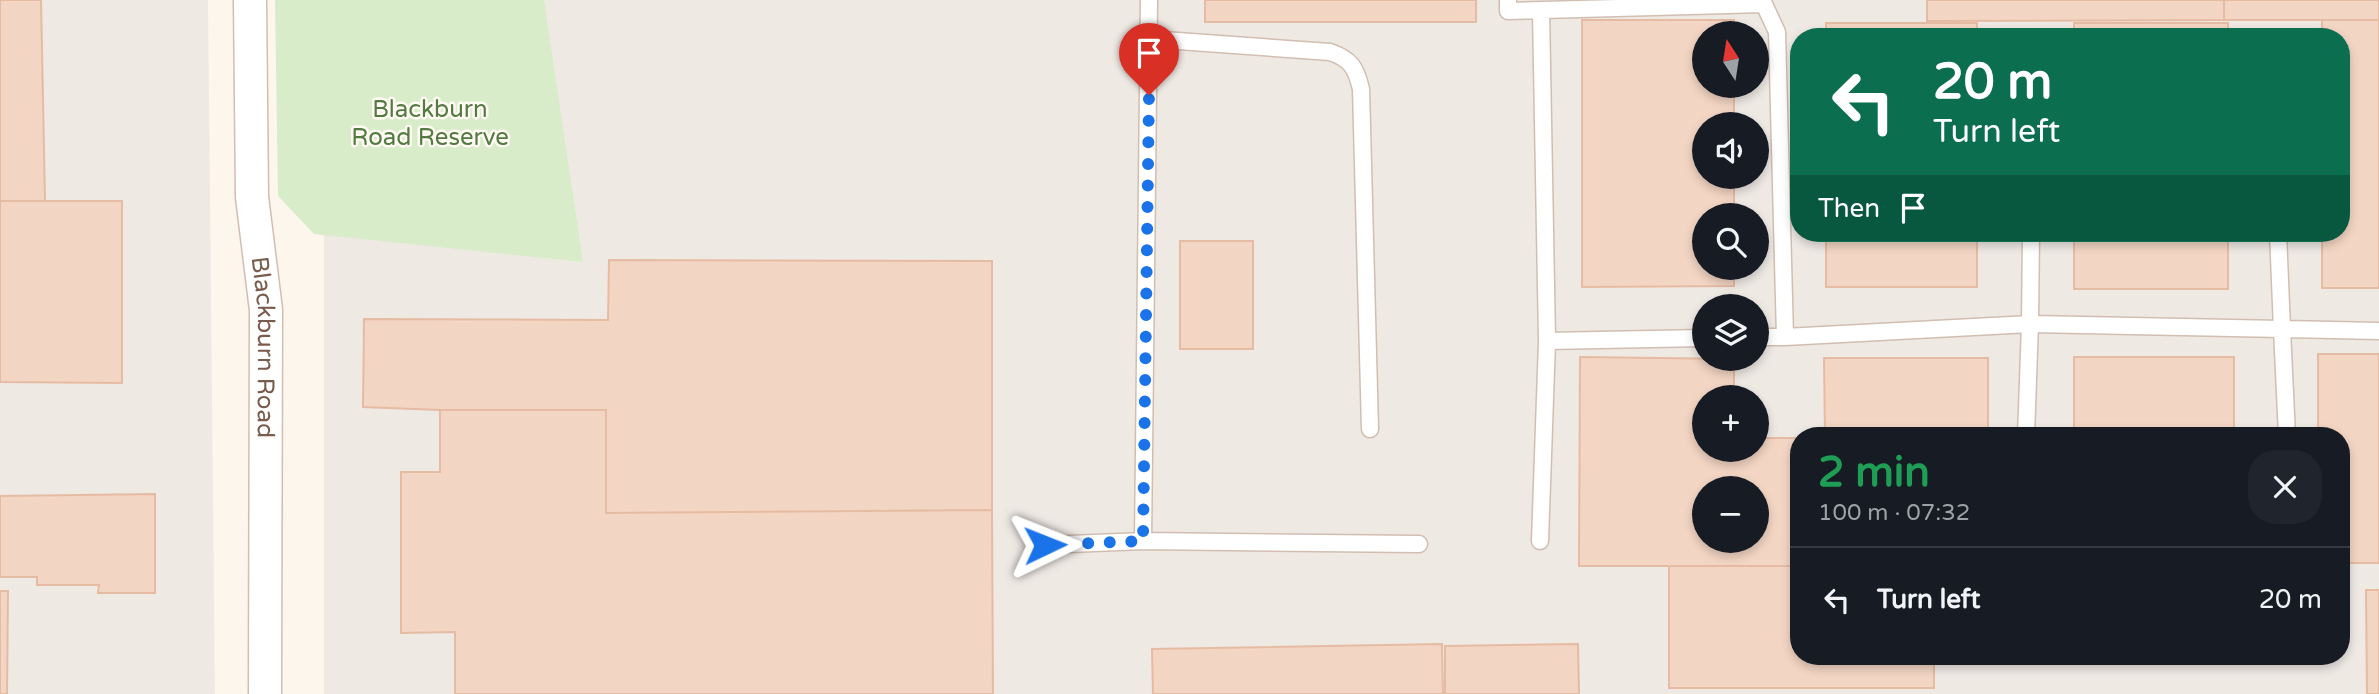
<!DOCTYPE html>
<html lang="en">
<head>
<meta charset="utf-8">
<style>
  :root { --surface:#171b24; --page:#20242c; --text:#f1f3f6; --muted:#9ea1a6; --line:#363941 }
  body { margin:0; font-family:"Varela Round",sans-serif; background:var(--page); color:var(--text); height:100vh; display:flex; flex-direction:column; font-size:26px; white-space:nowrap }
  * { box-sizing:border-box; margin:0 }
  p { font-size:23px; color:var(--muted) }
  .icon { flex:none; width:38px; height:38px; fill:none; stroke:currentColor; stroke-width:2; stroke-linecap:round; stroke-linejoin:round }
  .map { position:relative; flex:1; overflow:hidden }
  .sheet { position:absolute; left:1790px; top:427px; width:560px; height:238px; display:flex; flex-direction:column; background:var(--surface); border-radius:28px; box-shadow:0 4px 10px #0003 }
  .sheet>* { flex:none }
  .guide { position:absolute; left:1790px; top:28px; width:560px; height:214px; border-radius:28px; box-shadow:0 4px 10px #0003; background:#0b6e4f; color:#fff; overflow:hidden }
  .needle { width:46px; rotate:348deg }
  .fabs { position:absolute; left:1692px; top:21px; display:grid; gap:14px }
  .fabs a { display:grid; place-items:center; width:77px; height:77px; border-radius:50%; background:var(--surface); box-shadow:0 4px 10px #0003; font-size:35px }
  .pin { position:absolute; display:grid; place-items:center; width:60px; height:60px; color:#fff; margin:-72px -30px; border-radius:50% 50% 50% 0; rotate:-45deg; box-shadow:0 0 7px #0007 }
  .pin .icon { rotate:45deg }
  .me { position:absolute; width:77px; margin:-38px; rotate:88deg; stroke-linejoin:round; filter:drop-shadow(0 0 5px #0008) }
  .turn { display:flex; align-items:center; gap:24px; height:147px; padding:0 28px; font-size:32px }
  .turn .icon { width:91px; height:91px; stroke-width:2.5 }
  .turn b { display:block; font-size:49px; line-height:60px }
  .then { display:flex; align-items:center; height:66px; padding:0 28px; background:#0003; gap:14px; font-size:26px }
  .round { display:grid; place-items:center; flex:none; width:74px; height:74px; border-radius:28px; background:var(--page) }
  .headline { display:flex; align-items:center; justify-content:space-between; height:119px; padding:0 28px }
  h1 { font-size:42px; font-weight:800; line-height:52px; color:#1e9e55 }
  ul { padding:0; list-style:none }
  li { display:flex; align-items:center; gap:21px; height:105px; padding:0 28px; border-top:2px solid var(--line) }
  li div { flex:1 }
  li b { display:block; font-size:26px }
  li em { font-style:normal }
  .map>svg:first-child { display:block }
</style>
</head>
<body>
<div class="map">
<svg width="2379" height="694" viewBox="0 0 2379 694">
  <rect width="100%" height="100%" fill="#fdf6ec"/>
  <path fill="#efe9e4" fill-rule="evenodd" d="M0 0H208L215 694H0Z
    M324 0H2379V694H324ZM1704 33H1757V86H1704ZM1799 37H2342V233H1799ZM1704 124H1757V177H1704ZM1704 215H1757V268H1704ZM1704 306H1757V359H1704ZM1704 397H1757V450H1704ZM1799 436H2342V656H1799ZM1704 488H1757V541H1704Z"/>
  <path fill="#d8ecc9" d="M275 0H544L583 262 314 234 278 196Z"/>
  <path fill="#f3d5c3" stroke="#e6bba3" stroke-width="2" fill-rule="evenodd" d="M0 0H41L45 201H0Z
    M1205 0H1476V22H1205Z
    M1927 0H2224V20L1927 21Z
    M2224 0H2379V20H2224Z
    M1582 20H1734V33H1704V86H1734V124H1704V177H1734V215H1704V268H1734V286L1582 287Z
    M2322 20H2379V288H2322V233H2342V37H2322Z
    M1826 23H1977V37H1826Z
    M2074 23H2228V37H2074Z
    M0 201H122V383L0 382Z
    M1826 233H1977V287H1826Z
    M2074 233H2228V289H2074Z
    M1180 241H1253V349H1180Z
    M609 260 992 261V510L606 513V410H440L363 407 364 319 608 320Z
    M2318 354H2379V563H2342V436H2318Z
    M1580 357 1734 359V397H1704V450H1757V438H1799V566H1579ZM1704 488H1757V541H1704Z
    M2074 357H2234V436H2074Z
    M1824 358H1988V436H1825Z
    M440 410H606V513L992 510 993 694H455V632L401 633V472H440Z
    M155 494V593H98L99 585H37V577H0V496Z
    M1669 566H1799V656H1934V688H1669Z
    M2366 590H2379V694H2367Z
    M0 591H8L7 694H0Z
    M1442 644 1443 694H1153L1152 649Z
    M1578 644 1579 694H1445V646Z"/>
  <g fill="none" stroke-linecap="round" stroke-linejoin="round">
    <defs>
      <path id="lane" d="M1508 0V11L1764 4 1763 0
        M1541 10 1547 341 1704 338
        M1150 39 1330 52C1351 59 1356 68 1361 89L1370 429
        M1757 337H1785L1777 32 1764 4
        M1785 337 2030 324 2031 233
        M2026 436 2030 324 2282 329 2278 233
        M2287 436 2282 329 2379 331
        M1143 541 1149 0
        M1540 541 1547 341
        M1045 545 1143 541 1419 544"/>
      <g id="street">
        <path id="s1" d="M250 0 252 197 266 310 265 694"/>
      </g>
    </defs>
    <use href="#lane" stroke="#d1beb0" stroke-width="19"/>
    <use href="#street" stroke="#d1beb0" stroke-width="35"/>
    <use href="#lane" stroke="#fff" stroke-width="16"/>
    <use href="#street" stroke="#fff" stroke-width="32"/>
  </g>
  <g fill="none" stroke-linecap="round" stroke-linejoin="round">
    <path stroke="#1a73e8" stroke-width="12" stroke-dasharray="0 21.6" d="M1045 545 1143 541 1149 95"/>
  </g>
  <g text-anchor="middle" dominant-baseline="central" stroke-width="5" stroke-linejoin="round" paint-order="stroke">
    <g font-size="24" fill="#537a41" stroke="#fffaf3">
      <text x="430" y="109">Blackburn<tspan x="430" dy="28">Road Reserve</tspan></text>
    </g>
    <g font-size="24" fill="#7a5c4d" stroke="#fffaf3">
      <text stroke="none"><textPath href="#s1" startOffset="348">Blackburn Road</textPath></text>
    </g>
  </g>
</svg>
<div class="fabs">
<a><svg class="needle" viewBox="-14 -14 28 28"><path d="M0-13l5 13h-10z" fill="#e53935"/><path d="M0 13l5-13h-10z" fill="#9ea1a6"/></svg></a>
<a><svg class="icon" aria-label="sound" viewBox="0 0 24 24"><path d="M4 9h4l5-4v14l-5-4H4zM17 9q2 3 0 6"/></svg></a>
<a><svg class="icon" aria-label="search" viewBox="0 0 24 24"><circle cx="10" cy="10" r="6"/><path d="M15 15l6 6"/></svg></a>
<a><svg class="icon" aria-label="layers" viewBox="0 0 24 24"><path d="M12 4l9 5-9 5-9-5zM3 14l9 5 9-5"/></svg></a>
<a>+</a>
<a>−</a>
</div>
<div class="pin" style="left:1149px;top:95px;background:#d93025"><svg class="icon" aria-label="arrive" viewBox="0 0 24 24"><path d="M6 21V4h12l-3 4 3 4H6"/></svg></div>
<svg class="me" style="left:1045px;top:545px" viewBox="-20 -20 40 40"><path d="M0-17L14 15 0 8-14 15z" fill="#1a73e8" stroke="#fff" stroke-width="4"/></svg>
<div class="guide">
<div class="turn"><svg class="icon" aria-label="left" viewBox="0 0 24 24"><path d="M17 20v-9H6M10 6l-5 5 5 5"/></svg><div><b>20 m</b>Turn left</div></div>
<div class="then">Then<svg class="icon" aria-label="arrive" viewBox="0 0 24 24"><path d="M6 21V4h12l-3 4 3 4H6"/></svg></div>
</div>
<section class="sheet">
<div class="headline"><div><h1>2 min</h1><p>100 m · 07:32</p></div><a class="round"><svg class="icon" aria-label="close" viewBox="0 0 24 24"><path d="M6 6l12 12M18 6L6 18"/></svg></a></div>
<ul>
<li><svg class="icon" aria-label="left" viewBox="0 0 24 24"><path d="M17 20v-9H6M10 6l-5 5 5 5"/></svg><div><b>Turn left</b></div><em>20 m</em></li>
</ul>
</section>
</div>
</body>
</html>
